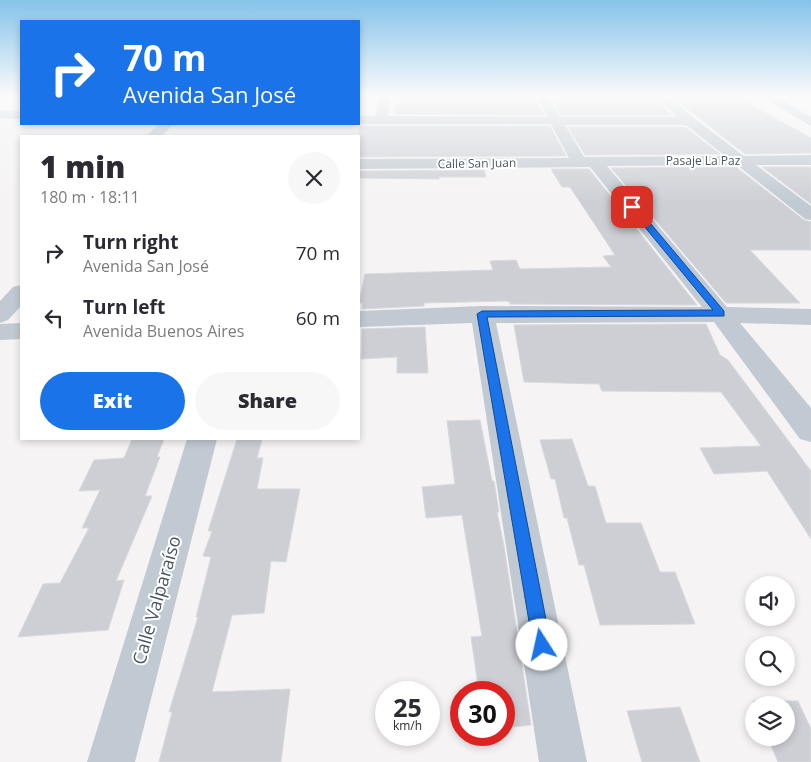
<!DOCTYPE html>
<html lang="en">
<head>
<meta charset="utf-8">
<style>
  :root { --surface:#fff; --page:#f7f7f7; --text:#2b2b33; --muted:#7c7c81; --accent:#1a73e8 }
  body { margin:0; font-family:"Open Sans",sans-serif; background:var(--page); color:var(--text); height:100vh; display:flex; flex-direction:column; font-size:19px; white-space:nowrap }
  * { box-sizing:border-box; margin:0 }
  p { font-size:16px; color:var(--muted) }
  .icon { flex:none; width:28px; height:28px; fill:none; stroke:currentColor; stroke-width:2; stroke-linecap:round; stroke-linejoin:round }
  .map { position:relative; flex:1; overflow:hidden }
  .side { position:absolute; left:20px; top:135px; width:340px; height:305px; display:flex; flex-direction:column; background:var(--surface); border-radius:0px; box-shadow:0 2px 8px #0003 }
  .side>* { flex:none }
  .hud { position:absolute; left:20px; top:20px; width:340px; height:105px; border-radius:0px; box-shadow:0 2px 8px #0003; background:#1a73e8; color:#fff; overflow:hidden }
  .tools { position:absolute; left:745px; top:576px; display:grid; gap:10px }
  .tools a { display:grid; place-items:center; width:50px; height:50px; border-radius:50%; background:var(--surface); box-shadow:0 2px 8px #0003; font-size:25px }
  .speed { position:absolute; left:375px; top:681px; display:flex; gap:10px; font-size:25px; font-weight:700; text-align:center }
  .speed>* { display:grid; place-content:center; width:65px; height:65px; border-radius:50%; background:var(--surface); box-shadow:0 2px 8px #0003; line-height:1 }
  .speed small { font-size:12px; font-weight:400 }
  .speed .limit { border:8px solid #d22; background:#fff; color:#111 }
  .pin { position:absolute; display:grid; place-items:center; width:42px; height:42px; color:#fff; margin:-21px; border-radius:10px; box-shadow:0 2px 8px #0006 }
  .me { position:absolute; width:55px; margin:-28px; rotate:350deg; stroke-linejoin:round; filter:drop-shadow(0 0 4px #0008) }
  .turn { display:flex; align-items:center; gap:18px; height:105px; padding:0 20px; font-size:22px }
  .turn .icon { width:65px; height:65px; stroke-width:2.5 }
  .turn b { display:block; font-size:35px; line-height:42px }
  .round { display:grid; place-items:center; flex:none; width:52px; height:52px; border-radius:26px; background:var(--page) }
  .head { display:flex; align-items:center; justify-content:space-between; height:85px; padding:0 20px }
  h1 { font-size:30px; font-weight:800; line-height:38px }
  .primary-button { display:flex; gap:10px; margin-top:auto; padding:10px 20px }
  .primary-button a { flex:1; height:58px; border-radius:30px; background:var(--accent); color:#fff; font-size:20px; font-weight:800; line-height:58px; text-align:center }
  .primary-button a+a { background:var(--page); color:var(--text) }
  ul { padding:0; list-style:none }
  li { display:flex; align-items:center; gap:15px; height:65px; padding:0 20px }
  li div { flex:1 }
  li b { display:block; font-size:19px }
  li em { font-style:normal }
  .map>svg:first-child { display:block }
</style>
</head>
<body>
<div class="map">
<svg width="811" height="762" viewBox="0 0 811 762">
  <rect width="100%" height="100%" fill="#f5f3f3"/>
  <path fill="#cdcfd5" stroke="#d7d9de" d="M400 99 536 101 544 115 395 114 396 104H399Z
    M610 100H657L672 115H561L553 101Z
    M676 100H743L811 138V153L745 154Z
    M359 126H550L566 156 359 157Z
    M568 127H685L720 154 585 155Z
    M736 167 804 220 811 222V250H750L800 303H726L611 168Z
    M762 167H811V204Z
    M551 169H589L697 305 510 304V302L505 301 424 303V306L362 309V303H359L365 274 493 270 490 261 516 260 520 269 611 267 603 256 615 255 570 187H562Z
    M484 170 486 177H439V179L359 178V171Z
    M706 324 720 355 728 360 811 471V539L767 471 714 474 700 448 761 446 721 392 602 391 599 384 524 382 514 325Z
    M425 327 428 373H397V357L361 359 362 329Z
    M480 420 492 481H494L499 512H497L504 546 531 725 504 728V692H479L471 637 482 636 462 515 426 518 422 487 455 484 447 421Z
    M132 439H164L157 457H160L145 496H152L116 581 124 580 108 630 18 637 43 584 60 583 89 528H82L100 490 79 491 94 460 124 458Z
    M237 439H262L257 458H263L257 489H300L286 562 271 561 264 613 232 615 212 692 290 689 281 762H159L172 712H169L198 617H196L211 557 203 556 212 531H208Z
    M572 439 588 486H595L606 523H641L660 572H675L695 624 600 625 584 565H579L567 518H564L555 479H551L540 440Z
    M753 701H798L811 729V762H778L768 738H786V705H754Z
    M680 707 700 762H642L627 711Z"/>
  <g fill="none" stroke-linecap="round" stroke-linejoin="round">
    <path fill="#c1cad2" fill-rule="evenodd" d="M379 96H391L388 116 547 117 536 96H548L560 117H677L655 96H668L694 118 744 156 811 155V165H756L811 206V220L805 219 737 165 607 166 727 307 811 309V325L740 323 811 408V442L800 439 714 322 496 323 587 762H539L472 323 359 327V311L482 306 702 307 590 167 359 169V159L569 158 551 124H358L359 116H375ZM565 125H686L725 156 584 157Z
      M761 96H775L811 117V126Z
      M0 110 21 111V119L0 118Z
      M159 124H174L161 136H146Z
      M21 285V306L8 320 0 323V301L13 287Z
      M21 323V339L0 340V324Z
      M187 439H217L135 762H87Z"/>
  </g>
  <linearGradient id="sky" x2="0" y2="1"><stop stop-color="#85c3ea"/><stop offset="0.47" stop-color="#fafafa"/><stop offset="1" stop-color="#fafafa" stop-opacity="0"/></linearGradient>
  <rect width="811" height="203" fill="url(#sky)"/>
  <path fill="#1a73e8" stroke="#114b97" d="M630 205H635L724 311V316L487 317 551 645 548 651 542 654 536 651 533 645 477 314 482 311 713 310 630 209Z"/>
  <g text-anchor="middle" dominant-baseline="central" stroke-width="4" stroke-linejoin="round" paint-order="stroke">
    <g font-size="12" fill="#4a5661" stroke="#fff">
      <text x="703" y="160">Pasaje La Paz</text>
      <text transform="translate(477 163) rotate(-1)">Calle San Juan</text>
    </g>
    <g font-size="18" fill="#4a5661" stroke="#fff">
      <text transform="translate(156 600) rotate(-74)">Calle Valparaíso</text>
    </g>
  </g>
</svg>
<div class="tools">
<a><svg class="icon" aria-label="sound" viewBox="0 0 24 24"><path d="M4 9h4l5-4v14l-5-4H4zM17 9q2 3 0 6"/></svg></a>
<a><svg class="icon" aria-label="search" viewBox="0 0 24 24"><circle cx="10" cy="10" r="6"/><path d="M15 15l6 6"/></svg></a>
<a><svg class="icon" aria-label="layers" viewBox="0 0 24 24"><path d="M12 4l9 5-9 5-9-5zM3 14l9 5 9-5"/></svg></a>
</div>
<div class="speed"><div>25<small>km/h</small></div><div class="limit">30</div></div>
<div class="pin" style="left:632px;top:207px;background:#d93025"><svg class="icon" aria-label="arrive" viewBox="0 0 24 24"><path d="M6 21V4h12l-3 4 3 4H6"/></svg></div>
<svg class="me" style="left:542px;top:645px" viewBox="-20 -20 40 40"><circle r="19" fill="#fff"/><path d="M0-13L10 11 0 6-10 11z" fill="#1a73e8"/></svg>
<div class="hud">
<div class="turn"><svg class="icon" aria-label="right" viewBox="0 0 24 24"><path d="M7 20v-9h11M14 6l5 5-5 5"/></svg><div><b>70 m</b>Avenida San José</div></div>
</div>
<section class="side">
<div class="head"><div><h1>1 min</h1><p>180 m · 18:11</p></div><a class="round"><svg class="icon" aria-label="close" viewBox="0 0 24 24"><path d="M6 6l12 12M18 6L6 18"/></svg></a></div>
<ul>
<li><svg class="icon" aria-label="right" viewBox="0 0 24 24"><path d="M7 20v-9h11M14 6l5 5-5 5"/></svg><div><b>Turn right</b><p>Avenida San José</p></div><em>70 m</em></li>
<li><svg class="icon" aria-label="left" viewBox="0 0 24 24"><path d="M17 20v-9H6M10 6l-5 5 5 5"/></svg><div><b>Turn left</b><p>Avenida Buenos Aires</p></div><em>60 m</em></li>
</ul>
<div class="primary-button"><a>Exit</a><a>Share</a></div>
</section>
</div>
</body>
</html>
